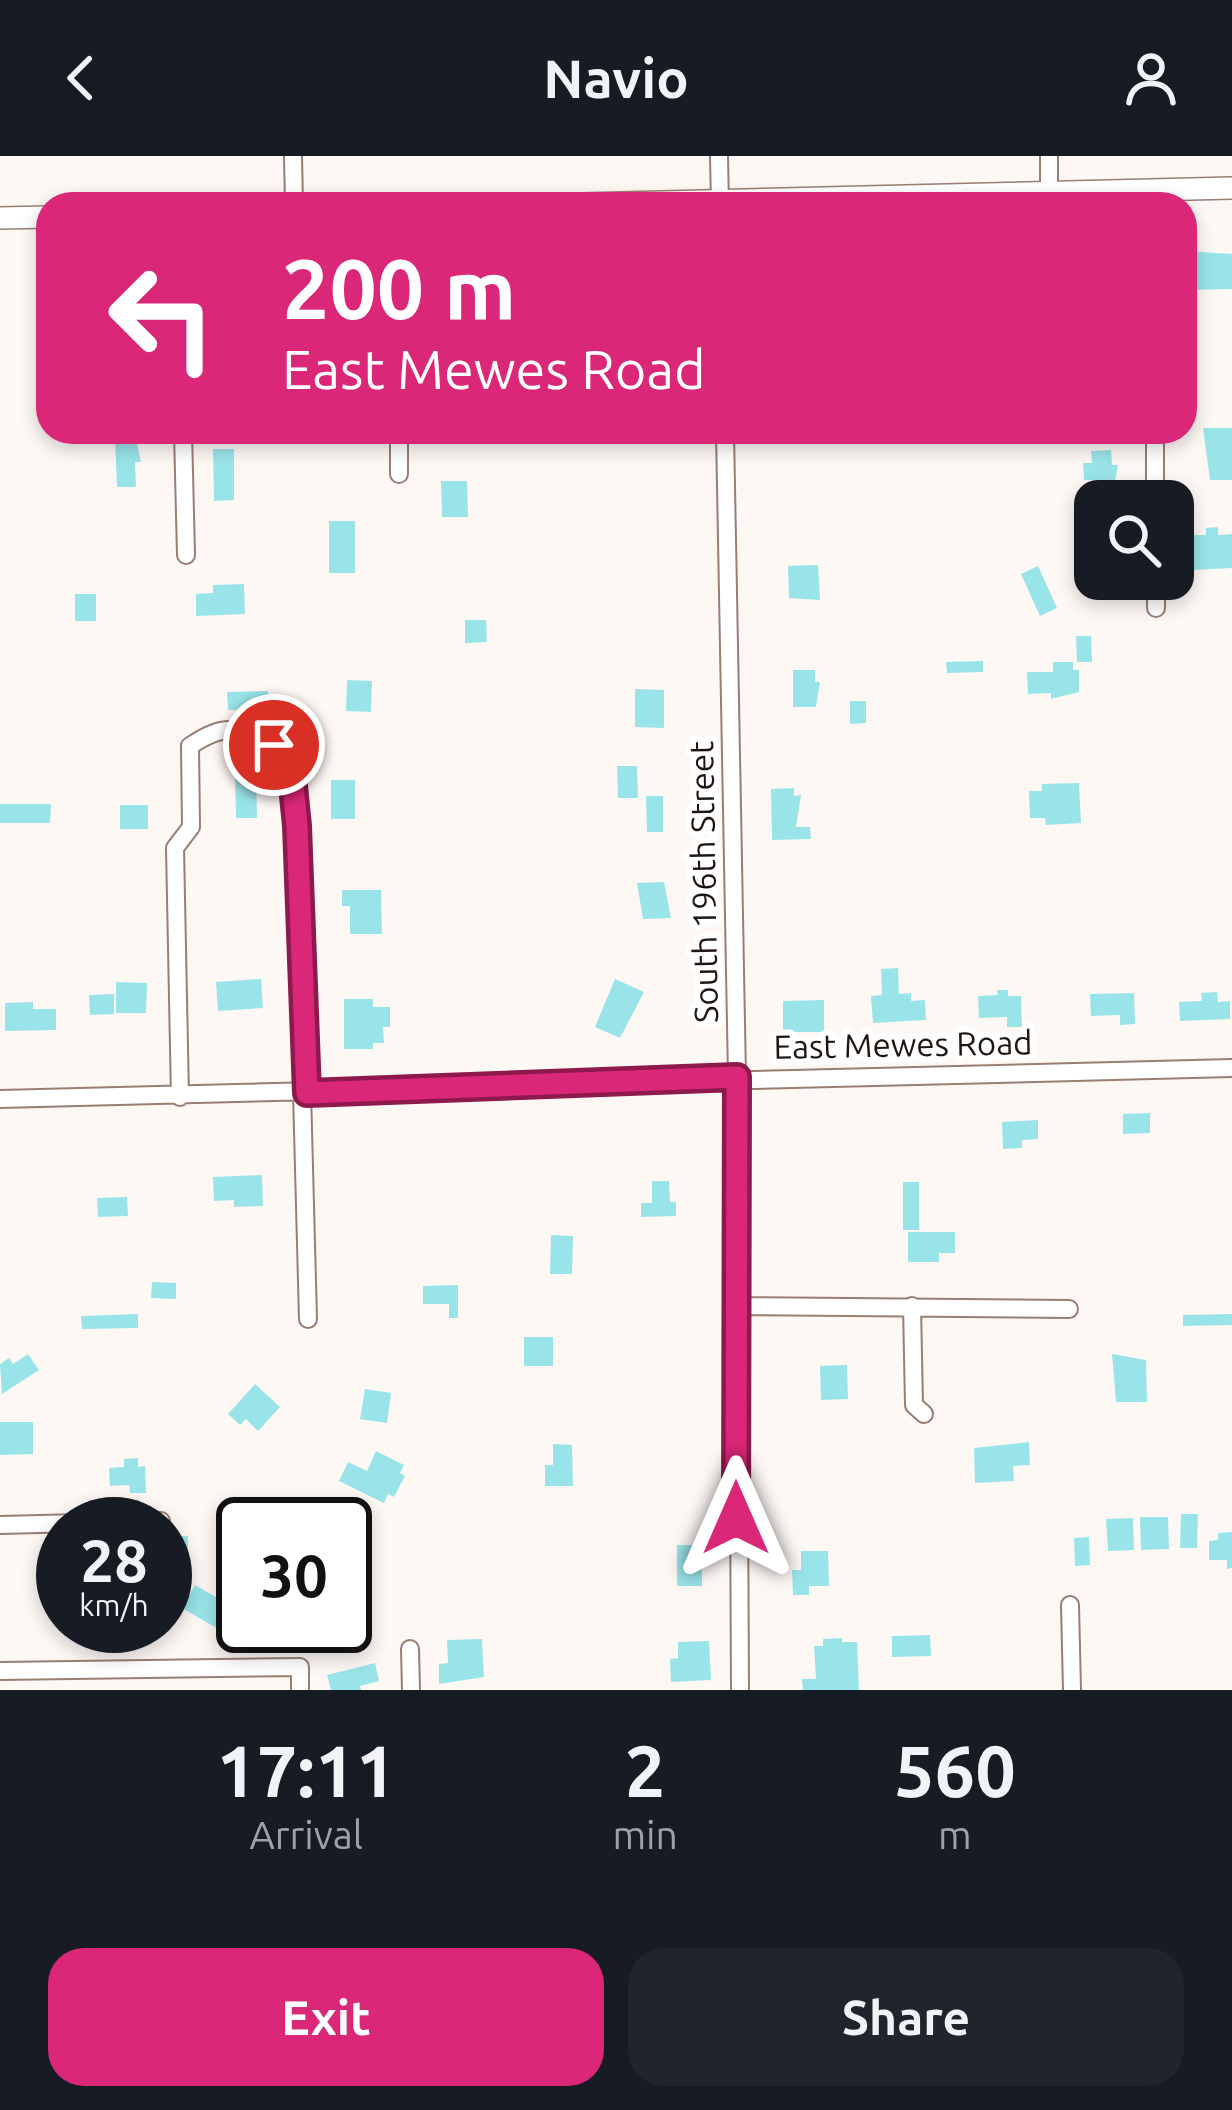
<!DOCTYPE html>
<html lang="en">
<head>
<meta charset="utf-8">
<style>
  :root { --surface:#171b24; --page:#20242c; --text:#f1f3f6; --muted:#9ea1a6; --accent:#db2777 }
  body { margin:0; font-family:Ubuntu,sans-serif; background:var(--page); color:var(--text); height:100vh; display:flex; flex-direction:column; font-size:45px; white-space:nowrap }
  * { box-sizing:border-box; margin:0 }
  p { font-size:39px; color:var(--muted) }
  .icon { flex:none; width:66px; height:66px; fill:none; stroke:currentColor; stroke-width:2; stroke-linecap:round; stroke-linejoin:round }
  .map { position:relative; height:1534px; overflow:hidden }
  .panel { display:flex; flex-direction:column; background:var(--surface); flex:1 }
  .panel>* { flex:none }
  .guide { position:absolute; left:36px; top:36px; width:1161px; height:252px; border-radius:36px; box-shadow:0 6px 18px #0003; background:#db2777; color:#fff; overflow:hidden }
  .fabs { position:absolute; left:1074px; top:324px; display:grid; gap:24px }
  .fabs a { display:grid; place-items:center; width:120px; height:120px; border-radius:24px; background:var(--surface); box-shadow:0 6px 18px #0003; font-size:60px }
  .speed { position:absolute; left:36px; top:1341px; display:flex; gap:24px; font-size:60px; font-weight:700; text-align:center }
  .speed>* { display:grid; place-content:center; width:156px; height:156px; border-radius:50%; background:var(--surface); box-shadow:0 6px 18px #0003; line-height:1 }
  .speed small { font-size:30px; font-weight:400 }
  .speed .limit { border:6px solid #111; border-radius:18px; background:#fff; color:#111 }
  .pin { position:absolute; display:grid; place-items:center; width:102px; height:102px; color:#fff; margin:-51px; border:6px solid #fff; border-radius:50%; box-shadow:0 3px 12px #0007 }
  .me { position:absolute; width:132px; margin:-66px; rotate:0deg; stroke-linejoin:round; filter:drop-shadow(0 0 9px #0008) }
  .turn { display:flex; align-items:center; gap:42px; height:252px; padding:0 48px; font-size:54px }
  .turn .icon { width:156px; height:156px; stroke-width:2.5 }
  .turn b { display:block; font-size:84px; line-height:102px }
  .eta { display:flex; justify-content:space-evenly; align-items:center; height:204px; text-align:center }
  .eta b { font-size:72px; font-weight:600; line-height:84px }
  .action { display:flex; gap:24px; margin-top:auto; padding:24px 48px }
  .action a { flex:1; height:138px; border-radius:36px; background:var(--accent); color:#fff; font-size:48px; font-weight:600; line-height:138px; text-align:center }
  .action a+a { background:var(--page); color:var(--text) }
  header { display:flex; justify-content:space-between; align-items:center; height:156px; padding:0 48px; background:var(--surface); font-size:54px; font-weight:600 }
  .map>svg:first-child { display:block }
</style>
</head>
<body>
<header><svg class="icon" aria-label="back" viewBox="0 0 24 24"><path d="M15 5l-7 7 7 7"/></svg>Navio<svg class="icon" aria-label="person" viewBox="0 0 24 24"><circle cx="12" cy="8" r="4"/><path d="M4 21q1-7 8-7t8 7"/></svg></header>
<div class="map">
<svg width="1232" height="1534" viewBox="0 0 1232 1534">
  <rect width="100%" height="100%" fill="#fef8f5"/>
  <path fill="#99e4e8" d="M1185 95 1232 98V133L1185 134Z
    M1203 272H1232V324H1210Z
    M135 279 141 306H135L136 331H117L115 280Z
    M213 293H234V344L214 345Z
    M1111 294 1112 309H1118L1113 336H1092V324H1084L1083 307H1092L1091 295Z
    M441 325H467L468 361H442Z
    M329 365H355V417H329Z
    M1218 371V379L1232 378V412L1192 414 1191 379H1206V372Z
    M818 409 820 444 789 442 788 410Z
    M1038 410 1057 452 1040 460 1021 418Z
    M244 428 245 458 196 460V438L213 437V429Z
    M75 438H96V465H75Z
    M465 464H486L487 486 465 487Z
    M1076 480H1091L1092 506H1077Z
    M983 505V516L947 517 946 506Z
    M1053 506H1073V514H1079V536L1051 543V537L1028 538 1027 516H1053Z
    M793 514H815V526H820L816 551H793Z
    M347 524 372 525 371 556 346 555Z
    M635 533 664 534V572L635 571Z
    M268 535V553L228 554 227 536Z
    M850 545H866V567L850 568Z
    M617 610H637L638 642H618Z
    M256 614 257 662H236L235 615Z
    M331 624H355V663H331Z
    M1079 627 1081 667 1046 669 1045 662H1030L1029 635H1042V628Z
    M794 632V640L801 639 796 671H810L811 683 772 684 771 633Z
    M646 640H663V676H647Z
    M0 648H51L50 667H0Z
    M120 649H148V673H120Z
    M664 726 671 762 643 763 637 727Z
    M342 734H381L382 778H350V750H342Z
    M898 812 899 838 911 837V845L925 844 926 864 873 867 871 840 882 839 881 813Z
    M261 823 263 852 218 855 216 826Z
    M615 823 644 836 620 882 595 871Z
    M116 826 147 827 146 857H116Z
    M997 834H1008V840H1021L1022 871H1007V861L979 862 978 840 998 839Z
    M1217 836 1218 846 1230 845V863L1180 865 1179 846 1202 845 1201 837Z
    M1134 837 1135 868 1120 869V859L1091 860 1090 838Z
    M114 838V858L90 859 89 839Z
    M344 843H373V851H390V871H383L384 887H373V893H344Z
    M824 844V876H783V845Z
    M33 846V853H56V874L5 875V847Z
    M1150 957V977L1123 978V958Z
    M1038 964V983L1022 984V992L1003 993 1002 966Z
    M262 1019 263 1050 234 1051V1044L214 1045 213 1021Z
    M652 1025H669L670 1046H676V1060L641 1061V1047H652Z
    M903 1026H919V1074H903Z
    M127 1041 128 1060 98 1061 97 1042Z
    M908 1076H955V1097H939V1106H908Z
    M551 1079 573 1080 572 1118H550Z
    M152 1126 176 1127V1143L151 1142Z
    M458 1129V1162H449V1148H423V1130Z
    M138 1158V1172L82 1173 81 1160Z
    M1232 1158V1169L1183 1170V1159Z
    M524 1181H553V1210H524Z
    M28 1198 39 1214 2 1238 0 1208 9 1202 13 1208Z
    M1112 1198 1146 1204 1147 1246H1116Z
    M847 1209 848 1243 821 1244 820 1210Z
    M255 1228 280 1251 258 1275 246 1263 240 1269 228 1258Z
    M365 1233 391 1237 387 1267 360 1263Z
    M0 1266H33V1298L0 1299Z
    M1029 1286 1030 1309 1013 1310 1014 1325 975 1327 974 1292Z
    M553 1288 572 1289 573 1330H545V1309H553Z
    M376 1295 404 1309 400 1317 405 1320 394 1341 388 1338 384 1347 339 1325 348 1306 367 1315Z
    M138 1302V1311L145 1310 146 1337H130L129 1329 110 1330 109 1312 124 1311V1303Z
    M1181 1358H1198L1197 1392H1180Z
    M1140 1361H1168L1169 1393 1141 1394Z
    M1133 1362 1134 1394 1108 1395 1106 1363Z
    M1232 1376V1412L1227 1413V1404H1209V1385L1218 1384V1377Z
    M188 1380V1401L165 1402V1381Z
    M1089 1381 1090 1409 1075 1410 1074 1382Z
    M677 1389H702V1430H677Z
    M801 1395H828L829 1430H809V1439H793L792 1414H801Z
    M195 1429 233 1451 220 1474 182 1452Z
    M930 1479 931 1500 892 1501V1480Z
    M842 1482V1486H857L859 1534H803L802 1523H816L814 1490H823V1483Z
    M482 1483 484 1521 439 1528V1508L448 1507 447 1484Z
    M709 1485 711 1524 671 1526 670 1503 678 1502V1486Z
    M375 1507 379 1525 360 1530 361 1534H331L327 1519Z"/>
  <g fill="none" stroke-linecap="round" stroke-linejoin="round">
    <defs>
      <path id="minor" d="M293 0 294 48
        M719 0 720 48
        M1049 0V37
        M183 276 186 399
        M399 276V318
        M725 276 737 921 740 1534
        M1155 276V345
        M1156 423V452
        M302 936 308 1163
        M180 941 175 692 191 671 190 590C225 567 236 571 274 589L293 630 307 937
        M0 943 1232 912
        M738 1150 1069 1153
        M912 1150 914 1249 924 1258
        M0 1369 161 1365
        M1070 1449 1072 1534
        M410 1493 411 1534
        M0 1515 300 1511V1534"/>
      <path id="tertiary" d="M581 48 1232 32
        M0 62 48 61"/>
    </defs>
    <use href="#minor" stroke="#997e72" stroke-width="20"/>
    <use href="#tertiary" stroke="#997e72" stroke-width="24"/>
    <use href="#minor" stroke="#fff" stroke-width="16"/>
    <use href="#tertiary" stroke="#fff" stroke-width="21"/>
  </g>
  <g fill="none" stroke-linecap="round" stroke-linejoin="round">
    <defs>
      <path id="route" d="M274 589 293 630 297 670 307 937 737 921 736 1362"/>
    </defs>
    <use href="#route" stroke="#8e194d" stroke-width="30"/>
    <use href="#route" stroke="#db2777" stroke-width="21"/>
  </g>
  <g text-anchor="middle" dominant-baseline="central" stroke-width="12" stroke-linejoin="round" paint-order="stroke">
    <g font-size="33" fill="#201611" stroke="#fff">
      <text transform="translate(703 726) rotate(-91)">South 196th Street</text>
      <text transform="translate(903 888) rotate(-1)">East Mewes Road</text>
    </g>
  </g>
</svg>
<div class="fabs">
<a><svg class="icon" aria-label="search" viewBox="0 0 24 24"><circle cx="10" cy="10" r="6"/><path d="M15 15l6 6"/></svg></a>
</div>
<div class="speed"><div>28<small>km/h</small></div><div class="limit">30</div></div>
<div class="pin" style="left:274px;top:589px;background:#d93025"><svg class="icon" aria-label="arrive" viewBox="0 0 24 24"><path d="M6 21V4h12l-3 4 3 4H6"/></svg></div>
<svg class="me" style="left:736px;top:1362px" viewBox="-20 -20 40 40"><path d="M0-17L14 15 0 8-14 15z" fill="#db2777" stroke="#fff" stroke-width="4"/></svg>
<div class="guide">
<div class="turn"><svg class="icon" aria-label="left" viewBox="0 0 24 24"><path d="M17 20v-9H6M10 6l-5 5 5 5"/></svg><div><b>200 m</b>East Mewes Road</div></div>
</div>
</div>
<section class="panel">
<div class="eta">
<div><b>17:11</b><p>Arrival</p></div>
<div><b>2</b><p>min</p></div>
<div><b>560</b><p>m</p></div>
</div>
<div class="action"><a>Exit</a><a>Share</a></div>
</section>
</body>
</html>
